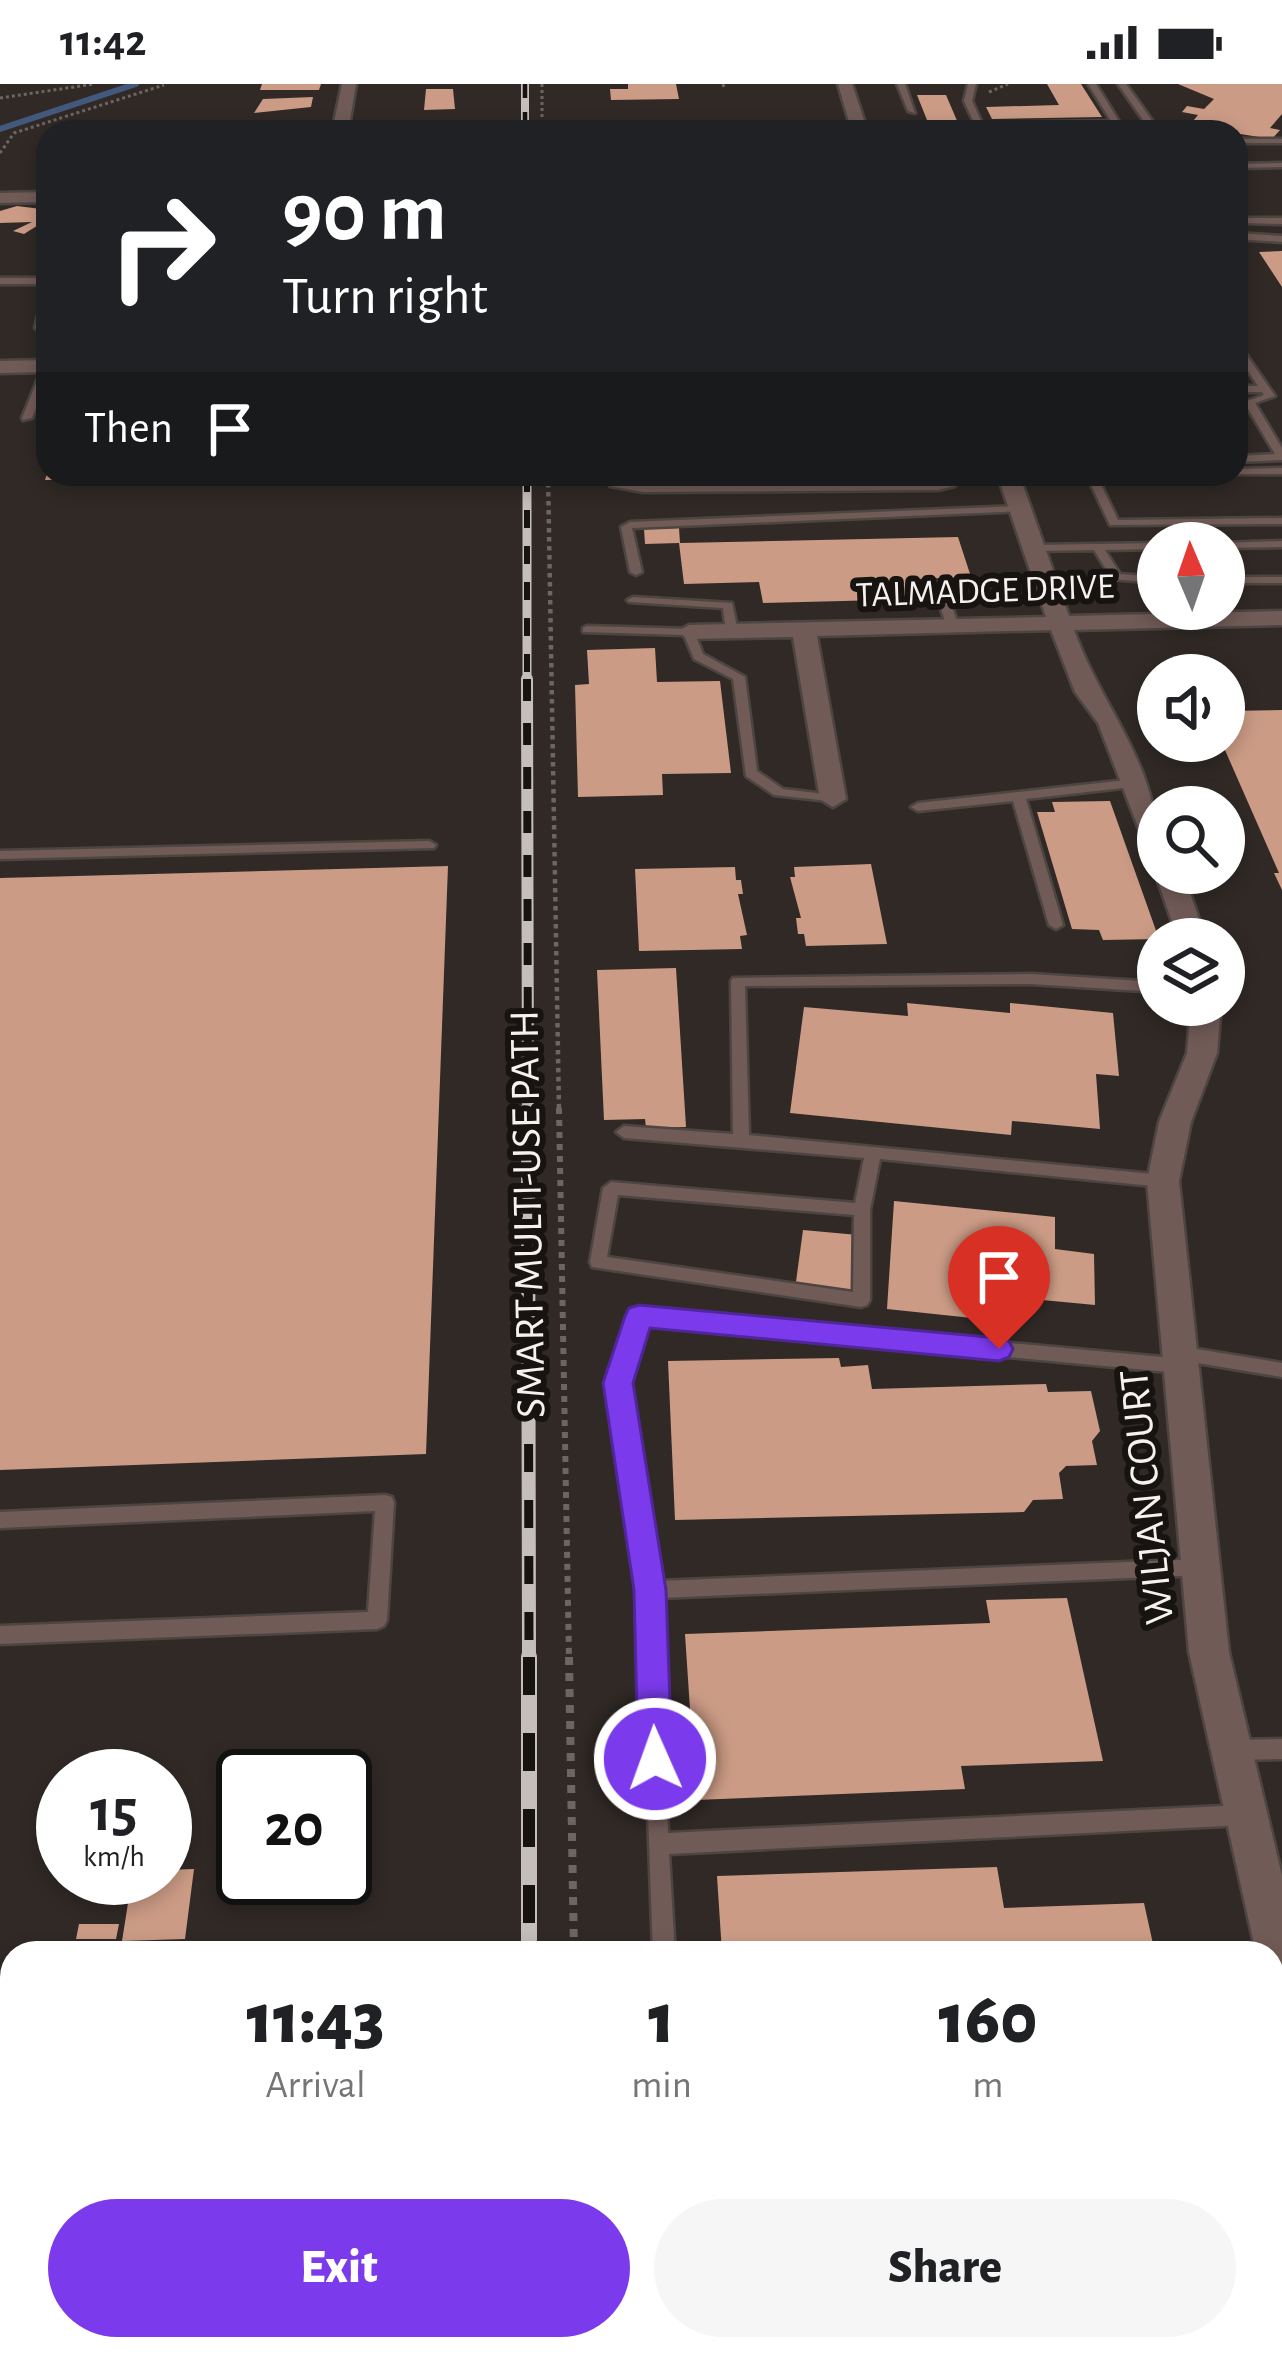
<!DOCTYPE html>
<html lang="en">
<head>
<meta charset="utf-8">
<style>
  :root { --surface:#fff; --page:#f6f6f6; --text:#202124; --muted:#757577; --accent:#7c3aed }
  body { margin:0; font-family:"Alegreya Sans",sans-serif; background:var(--page); color:var(--text); height:100vh; display:flex; flex-direction:column; font-size:45px; white-space:nowrap }
  * { box-sizing:border-box; margin:0 }
  p { font-size:39px; color:var(--muted) }
  .icon { flex:none; width:66px; height:66px; fill:none; stroke:currentColor; stroke-width:2; stroke-linecap:round; stroke-linejoin:round }
  .map { position:relative; flex:1; overflow:hidden }
  .drawer { position:absolute; left:0px; top:1857px; width:1284px; height:420px; display:flex; flex-direction:column; background:var(--surface); border-radius:36px 36px 0 0; box-shadow:0 6px 18px #0003 }
  .drawer>* { flex:none }
  .hud { position:absolute; left:36px; top:36px; width:1212px; height:366px; border-radius:36px; box-shadow:0 6px 18px #0003; background:#202124; color:#fff; overflow:hidden }
  .needle { width:78px; rotate:358deg }
  .controls { position:absolute; left:1137px; top:438px; display:grid; gap:24px }
  .controls a { display:grid; place-items:center; width:108px; height:108px; border-radius:50%; background:var(--surface); box-shadow:0 6px 18px #0003; font-size:60px }
  .speed { position:absolute; left:36px; top:1665px; display:flex; gap:24px; font-size:60px; font-weight:700; text-align:center }
  .speed>* { display:grid; place-content:center; width:156px; height:156px; border-radius:50%; background:var(--surface); box-shadow:0 6px 18px #0003; line-height:1 }
  .speed small { font-size:30px; font-weight:400 }
  .speed .limit { border:6px solid #111; border-radius:18px; background:#fff; color:#111 }
  .pin { position:absolute; display:grid; place-items:center; width:102px; height:102px; color:#fff; margin:-123px -51px; border-radius:50% 50% 50% 0; rotate:-45deg; box-shadow:0 0 12px #0007 }
  .pin .icon { rotate:45deg }
  .me { position:absolute; width:132px; margin:-66px; rotate:358deg; stroke-linejoin:round; filter:drop-shadow(0 0 9px #0008) }
  .turn { display:flex; align-items:center; gap:42px; height:252px; padding:0 48px; font-size:54px }
  .turn .icon { width:156px; height:156px; stroke-width:2.5 }
  .turn b { display:block; font-size:84px; line-height:102px }
  .then { display:flex; align-items:center; height:114px; padding:0 48px; background:#0003; gap:24px; font-size:45px }
  .eta { display:flex; justify-content:space-evenly; align-items:center; height:204px; text-align:center }
  .eta b { font-size:72px; font-weight:800; line-height:84px }
  .primary-button { display:flex; gap:24px; margin-top:auto; padding:24px 48px }
  .primary-button a { flex:1; height:138px; border-radius:72px; background:var(--accent); color:#fff; font-size:48px; font-weight:800; line-height:138px; text-align:center }
  .primary-button a+a { background:var(--page); color:var(--text) }
  .status { display:flex; justify-content:space-between; align-items:center; height:84px; padding:0 60px; background:var(--surface); direction:ltr }
  .status svg { height:33px; fill:currentColor }
  .map>svg:first-child { display:block }
</style>
</head>
<body>
<div class="status"><b>11:42</b><svg viewBox="0 0 49 12"><path d="M0 12V9h3v3zM5 12V6h3v6zM10 12V3h3v9zM15 12V0h3v12zM26 1h20v11H26zM47 4h2v5h-2z"/></svg></div>
<div class="map">
<svg width="1282" height="2277" viewBox="0 0 1282 2277">
  <rect width="100%" height="100%" fill="#302926"/>
  <g fill="none" stroke-linecap="round" stroke-linejoin="round">
    <path stroke="#42587d" stroke-width="6" d="M0 45 136 0"/>
  </g>
  <path fill="#cb9b85" d="M262 0H321L319 6H260Z
    M628 0H676L679 15 611 16 610 5H628Z
    M1047 0H1081L1102 33 992 35 986 23 1059 21Z
    M1178 0H1282V30L1270 44 1280 46 1272 55 1189 42 1198 31 1182 28 1187 22 1204 25 1214 15Z
    M426 5H453L455 25 424 26Z
    M917 11H946L961 46 895 47 892 37 927 36Z
    M313 13 311 23 254 29 263 15Z
    M17 122 41 125 36 139 40 140 24 150 13 147 32 138 0 139V127Z
    M1282 167V203L1259 168Z
    M47 390H115L113 395 45 396Z
    M679 444 680 459 958 453 971 493 916 495 922 515 763 519 759 498 684 500 679 459 645 460 644 445Z
    M655 564 657 598 720 597 731 689 662 690 663 711 578 713 575 601 589 600 587 566Z
    M1282 626V806L1274 789H1279L1221 657 1224 627Z
    M1110 717 1159 855 1103 856 1099 846 1072 845 1037 728H1055L1052 718Z
    M871 780 887 860 806 862 804 850H798L796 834H801L790 793H795L794 783Z
    M448 782 426 1370 0 1386V794Z
    M735 783 736 796H741L743 810H738L747 851 740 852 742 865 639 867 635 785Z
    M676 884 686 1043 646 1044 645 1035 604 1036 597 886Z
    M907 919 1010 929V919L1113 929 1119 992 1096 990 1100 1045 1012 1037 1011 1051 790 1029 804 923 908 932Z
    M894 1117 1055 1133V1165L1094 1170 1095 1221 990 1211 991 1236 887 1225Z
    M803 1146 858 1151 856 1210 795 1205Z
    M839 1274 841 1283 868 1281 872 1305 1046 1300 1048 1308 1091 1307 1100 1347 1092 1357 1097 1381 1066 1382 1059 1389 1063 1415 1033 1416 1024 1428 675 1436 668 1277Z
    M1067 1514 1103 1677 961 1682 965 1705 696 1716 685 1550 990 1539 986 1516Z
    M997 1783 1004 1824 1144 1819 1155 1869H722L717 1792Z
    M194 1785 185 1855 122 1857 132 1794H165V1786Z
    M79 1840H119L116 1855H76Z
    M12 1919V2265H40L39 2277H0V1920Z
    M98 2265H346V2277H96Z
    M725 2265H1230L1232 2277H726Z"/>
  <g fill="none" stroke-linecap="round" stroke-linejoin="round">
    <defs>
      <path id="service" d="M897 0H905L915 29 908 27Z
        M968 0H976L972 17 982 39 1111 37 1088 0H1096L1120 39 1116 41 976 43 964 17Z
        M1118 0H1126L1156 42 1182 48 1150 46Z
        M859 44 862 48 773 47 777 45Z
        M1236 55H1282V59H1236Z
        M1282 79V83L1236 84V80Z
        M1246 134H1282V140L1243 139Z
        M1236 149 1282 152V158L1236 155Z
        M0 194H48V200H0Z
        M48 207 45 243 48 244V251L35 244 43 210Z
        M1236 259 1239 260 1275 312 1255 319 1282 364V376L1236 378V372L1275 370 1244 318 1264 311 1262 308H1236V302H1258L1236 269Z
        M48 279V294L32 334 23 336 22 334 43 282Z
        M1282 384V390H1232H1236V385Z
        M607 390H617L619 398 643 402 938 400 947 398 951 390H961L955 402 938 406 643 408 610 402Z
        M1086 390H1096L1118 436 1282 434V440L1110 441Z
        M1021 422 1026 425 1025 427 632 444 642 488 636 491 630 488 621 443 630 438Z
        M1282 457V463L1224 464V459H1220Z
        M1158 459V465L1105 466 1120 490 1158 493V499L1112 495 1094 466 1036 467 1030 464 1036 461Z
        M1224 493H1282V499H1224Z
        M935 498 945 500 959 544 957 546 947 544 933 500Z
        M633 513 732 519 738 548 732 552 726 548 723 524 629 518 627 516Z
        M587 542 693 545 703 570 745 593 757 687 783 705 833 711 838 712V718L774 711 746 692 733 595 694 575 684 551 583 548V544Z
        M1135 695 1142 699 1140 702 1026 715 1063 841 1056 845 1049 841 1013 717 918 727 911 723 918 719Z
        M429 757 436 761 434 764 0 775V767Z
        M1031 890 1158 898V908L1031 900 745 902 749 1051 1163 1091 1171 1097 1169 1101 1163 1103 880 1075 870 1126V1216L867 1221 861 1223 592 1183 590 1178 603 1104 611 1098 855 1119 864 1074 624 1054 616 1048 624 1042 733 1050 731 897 733 894ZM618 1111 854 1131 853 1208 607 1173Z
        M639 1225 1174 1274 1169 1269 1172 1264 1178 1262 1282 1279V1293L1185 1277 1188 1282 1185 1287 1179 1289 645 1239 627 1299 658 1497 1201 1475 1208 1477 1211 1483 1208 1489 1201 1491 660 1514 668 1749 1244 1721 1252 1724 1255 1731 1252 1738 1244 1741 669 1770 675 1869H653L640 1506 609 1299 630 1232 633 1227Z
        M385 1411 392 1413 394 1419 387 1536 384 1542 377 1545 0 1560V1542L368 1528 375 1427 0 1444V1428Z
        M1282 1655V1675L1231 1676 1224 1673 1221 1666 1224 1659 1231 1656Z
        M1282 2052V2076L1272 2077V2053Z
        M403 2265H429V2277H403Z
        M669 2265H695V2277H669Z"/>
      <path id="minor" d="M342 0H356L348 48H332Z
        M838 0H852L868 48H852Z
        M48 108V118L0 119V109Z
        M48 276V288L0 289V277Z
        M997 390H1019L1069 532 1282 527V541L1074 546C1103 627 1158 678 1158 769L1145 761 1098 639 1075 608 1051 546 817 552 846 715 833 723 820 715 793 553 689 555 677 548 689 541 1046 533Z
        M1158 785V789H1183L1206 855H1178L1155 789Z
        M1191 921H1221L1217 969 1191 1038 1179 1097 1229 1568 1282 1792V1909L1272 1905V1869H1256L1189 1568 1147 1097 1159 1038 1187 969Z"/>
    </defs>
    <use href="#service" stroke="#4c4542" stroke-width="5"/>
    <use href="#minor" stroke="#4c4542" stroke-width="5"/>
    <path stroke="#6c6663" stroke-width="3" stroke-dasharray="3 3" stroke-linecap="butt" d="M542 0V48
      M722 2 727 0
      M989 8 1008 0
      M0 14 94 0
      M0 69 14 49 164 1"/>
    <path stroke="#6c6663" stroke-width="4.5" stroke-dasharray="4.5 4.5" stroke-linecap="butt" d="M548 390 559 1027"/>
    <path stroke="#6c6663" stroke-width="6" stroke-dasharray="6 6" stroke-linecap="butt" d="M559 1024 569 1576"/>
    <path stroke="#6c6663" stroke-width="8" stroke-dasharray="8 8" stroke-linecap="butt" d="M569 1573 574 1869
      M581 2265V2277"/>
    <use href="#service" fill="#715b57" fill-rule="evenodd"/>
    <use href="#minor" fill="#715b57" fill-rule="evenodd"/>
    <defs>
      <path id="rail-far4" d="M525 0V48"/>
      <path id="rail-far3" d="M527 390V598"/>
      <path id="rail-far2" d="M527 595 528 1027"/>
      <path id="rail-far1" d="M528 1024 529 1576"/>
      <path id="rail" d="M529 1573V1869
        M530 2265V2277"/>
    </defs>
    <use href="#rail-far4" stroke="#c4bfbd" stroke-width="8"/>
    <use href="#rail-far3" stroke="#c4bfbd" stroke-width="9"/>
    <use href="#rail-far2" stroke="#c4bfbd" stroke-width="12"/>
    <use href="#rail-far1" stroke="#c4bfbd" stroke-width="14"/>
    <use href="#rail" stroke="#c4bfbd" stroke-width="16"/>
    <use href="#rail-far4" stroke="#161311" stroke-width="4.5" stroke-dasharray="14" stroke-linecap="butt"/>
    <use href="#rail-far3" stroke="#161311" stroke-width="6" stroke-dasharray="18" stroke-linecap="butt"/>
    <use href="#rail-far2" stroke="#161311" stroke-width="8" stroke-dasharray="22" stroke-linecap="butt"/>
    <use href="#rail-far1" stroke="#161311" stroke-width="9" stroke-dasharray="28" stroke-linecap="butt"/>
    <use href="#rail" stroke="#161311" stroke-width="12" stroke-dasharray="38" stroke-linecap="butt"/>
  </g>
  <path fill="#7c3aed" stroke="#51269a" stroke-width="3" d="M639 1221 999 1254 1009 1257 1013 1265 1009 1273 999 1277 650 1244 633 1299 666 1506 672 1675 667 1687 655 1691 643 1687 638 1675 634 1506 603 1299 625 1232 629 1224Z"/>
  <g text-anchor="middle" dominant-baseline="central" stroke-width="12" stroke-linejoin="round" paint-order="stroke">
    <g font-size="36" fill="#f6f1ef" stroke="#161311">
      <text transform="translate(985 507) rotate(-2)">TALMADGE DRIVE</text>
    </g>
    <g font-size="42" fill="#f6f1ef" stroke="#161311">
      <text transform="translate(528 1130) rotate(-91)">SMART MULTI-USE PATH</text>
      <text transform="translate(1147 1413) rotate(-96)">WILJAN COURT</text>
    </g>
  </g>
</svg>
<div class="controls">
<a><svg class="needle" viewBox="-14 -14 28 28"><path d="M0-13l5 13h-10z" fill="#e53935"/><path d="M0 13l5-13h-10z" fill="#757577"/></svg></a>
<a><svg class="icon" aria-label="sound" viewBox="0 0 24 24"><path d="M4 9h4l5-4v14l-5-4H4zM17 9q2 3 0 6"/></svg></a>
<a><svg class="icon" aria-label="search" viewBox="0 0 24 24"><circle cx="10" cy="10" r="6"/><path d="M15 15l6 6"/></svg></a>
<a><svg class="icon" aria-label="layers" viewBox="0 0 24 24"><path d="M12 4l9 5-9 5-9-5zM3 14l9 5 9-5"/></svg></a>
</div>
<div class="speed"><div>15<small>km/h</small></div><div class="limit">20</div></div>
<div class="pin" style="left:999px;top:1265px;background:#d93025"><svg class="icon" aria-label="arrive" viewBox="0 0 24 24"><path d="M6 21V4h12l-3 4 3 4H6"/></svg></div>
<svg class="me" style="left:655px;top:1675px" viewBox="-20 -20 40 40"><circle r="17" fill="#7c3aed" stroke="#fff" stroke-width="3"/><path d="M0-11L8 9 0 5-8 9z" fill="#fff"/></svg>
<div class="hud">
<div class="turn"><svg class="icon" aria-label="right" viewBox="0 0 24 24"><path d="M7 20v-9h11M14 6l5 5-5 5"/></svg><div><b>90 m</b>Turn right</div></div>
<div class="then">Then<svg class="icon" aria-label="arrive" viewBox="0 0 24 24"><path d="M6 21V4h12l-3 4 3 4H6"/></svg></div>
</div>
<section class="drawer">
<div class="eta">
<div><b>11:43</b><p>Arrival</p></div>
<div><b>1</b><p>min</p></div>
<div><b>160</b><p>m</p></div>
</div>
<div class="primary-button"><a>Exit</a><a>Share</a></div>
</section>
</div>
</body>
</html>
